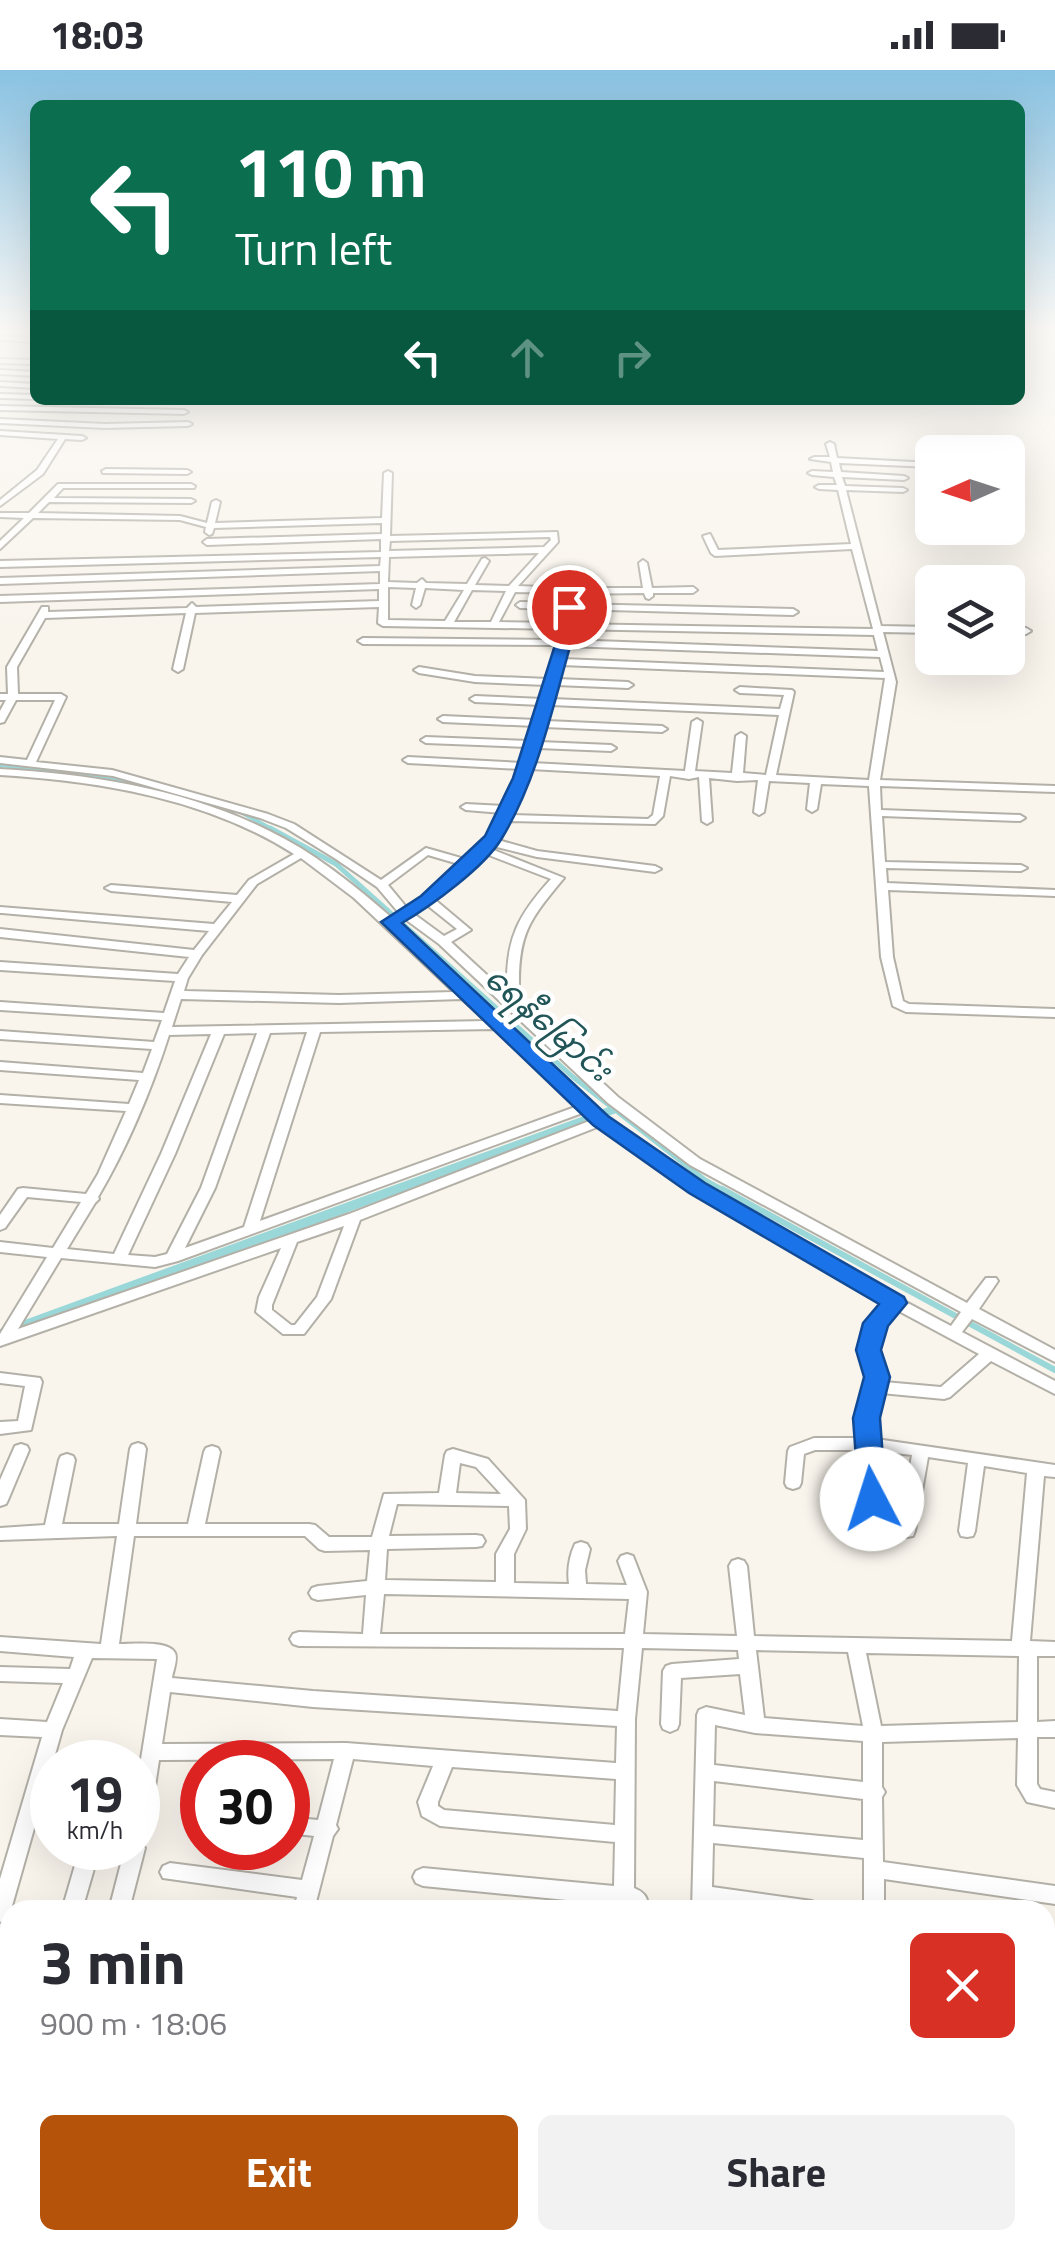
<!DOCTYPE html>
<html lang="en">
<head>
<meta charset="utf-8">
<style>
  :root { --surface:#fff; --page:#f2f2f3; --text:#2b2b33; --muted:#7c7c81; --accent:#b45309 }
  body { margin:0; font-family:"Titillium Web","Noto Sans Myanmar",sans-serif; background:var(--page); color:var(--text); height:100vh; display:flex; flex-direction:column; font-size:38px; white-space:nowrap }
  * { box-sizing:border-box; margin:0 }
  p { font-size:32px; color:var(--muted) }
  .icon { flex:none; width:55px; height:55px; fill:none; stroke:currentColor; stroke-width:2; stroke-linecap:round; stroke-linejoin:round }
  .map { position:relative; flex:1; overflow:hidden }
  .side { position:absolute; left:0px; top:1830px; width:1055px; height:350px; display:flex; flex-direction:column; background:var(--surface); border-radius:30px 30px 0 0; box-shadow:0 10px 40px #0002 }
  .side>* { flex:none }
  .hud { position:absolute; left:30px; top:30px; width:995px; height:305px; border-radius:15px; box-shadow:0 10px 40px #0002; background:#0b6e4f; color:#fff; overflow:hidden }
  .needle { width:65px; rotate:267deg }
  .controls { position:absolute; left:915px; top:365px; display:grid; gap:20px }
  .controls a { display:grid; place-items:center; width:110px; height:110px; border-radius:15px; background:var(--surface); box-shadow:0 10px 40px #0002; font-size:50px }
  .speed { position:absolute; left:30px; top:1670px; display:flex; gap:20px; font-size:50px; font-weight:700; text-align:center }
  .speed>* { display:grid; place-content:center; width:130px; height:130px; border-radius:50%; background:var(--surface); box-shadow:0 10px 40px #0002; line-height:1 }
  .speed small { font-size:25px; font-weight:400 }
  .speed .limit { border:15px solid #d22; background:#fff; color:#111 }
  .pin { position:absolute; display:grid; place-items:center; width:85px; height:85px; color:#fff; margin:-42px; border:5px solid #fff; border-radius:50%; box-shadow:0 2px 10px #0007 }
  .me { position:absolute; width:110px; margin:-55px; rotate:355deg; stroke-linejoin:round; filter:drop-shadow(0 0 8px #0008) }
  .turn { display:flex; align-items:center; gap:35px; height:210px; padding:0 40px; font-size:45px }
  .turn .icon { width:130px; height:130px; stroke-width:2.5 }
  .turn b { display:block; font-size:70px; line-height:85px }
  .lanes { display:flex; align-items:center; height:95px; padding:0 40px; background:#0003; justify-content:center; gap:50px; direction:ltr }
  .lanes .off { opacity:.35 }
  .round { display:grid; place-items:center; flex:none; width:105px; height:105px; border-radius:15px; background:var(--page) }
  .summary { display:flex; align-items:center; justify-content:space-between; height:170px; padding:0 40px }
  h1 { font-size:60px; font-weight:700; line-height:75px }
  .button { display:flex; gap:20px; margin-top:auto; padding:20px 40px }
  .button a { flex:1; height:115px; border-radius:15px; background:var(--accent); color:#fff; font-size:40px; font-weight:700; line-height:115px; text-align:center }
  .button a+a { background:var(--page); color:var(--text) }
  .status { display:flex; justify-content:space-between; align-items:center; height:70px; padding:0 50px; background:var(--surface); direction:ltr }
  .status svg { height:28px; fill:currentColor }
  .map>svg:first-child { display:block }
</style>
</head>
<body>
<div class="status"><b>18:03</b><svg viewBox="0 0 49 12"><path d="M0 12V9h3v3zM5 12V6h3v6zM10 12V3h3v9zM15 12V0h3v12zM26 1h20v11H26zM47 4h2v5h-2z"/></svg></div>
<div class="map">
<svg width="1055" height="2180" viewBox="0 0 1055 2180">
  <rect width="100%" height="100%" fill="#f9f5ed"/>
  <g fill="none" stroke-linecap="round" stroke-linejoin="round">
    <path stroke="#9ad7d8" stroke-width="4" d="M0 695 102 707 197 730
      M237 740 275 761"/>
    <path stroke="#9ad7d8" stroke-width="5" d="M270 758 336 794 573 1007 705 1110 727 1122"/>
    <path stroke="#9ad7d8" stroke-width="6" d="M722 1119 1055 1300"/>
    <path fill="#9ad7d8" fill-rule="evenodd" d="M614 1035 621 1039 619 1042 0 1271V1259Z"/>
    <defs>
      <path id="street" d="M0 266 33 268 35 272 0 270Z
        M0 289 35 290V294L0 293Z
        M0 300 35 302V306L0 304Z
        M0 312 35 314V318L0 316Z
        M0 324 35 325V329L0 328Z
        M0 336 184 340 188 342 184 344 0 340Z
        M0 349 105 354 188 352 192 354 188 356 105 358 0 353Z
        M0 361 82 366 86 368 82 370 65 369 43 404 0 436V430L37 400 58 369 0 365Z
        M830 372 834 374 837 388 932 393V397L839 393 841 402 904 406 908 408 904 410 842 407 845 416 903 418 907 420 903 422 846 420 881 556 932 557V563L883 562 896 612 880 710 1055 716V722L880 716 881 740 1020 745 1025 748 1020 751 882 746 885 792 1021 795 1027 798 1021 801 886 798 887 813 1055 820V826L888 820 893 887 903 931 909 934 1055 939V947L906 942 893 936 881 887 869 716 821 714 817 739 812 742 807 739 810 713 769 711 764 742 759 745 754 742 758 710 737 711 709 708 712 751 707 754 702 751 699 707 689 709 670 706 663 746 655 754 508 751 498 770 537 781 655 796 661 799 655 802 537 787 493 776 491 779 564 808C530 849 518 863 519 918L507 924 618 1027 700 1089 967 1233 986 1208H996L998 1211 979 1239 1055 1280V1292L972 1249 962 1262 1055 1311V1324L991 1291 950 1327 944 1329 881 1323 875 1348 876 1369 1055 1395V1407L1044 1406 1030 1571 1055 1572V1586H1037V1652L1055 1651V1667H1037V1714L1040 1719 1055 1722V1738L1027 1732 1017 1715 1018 1668 882 1672V1717L885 1722 882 1727 883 1792 1055 1816V1834L884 1809V1840H864V1788L713 1773 712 1817 812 1831 819 1834 822 1840H747L712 1835V1840H692L697 1645 699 1640 706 1637 745 1645 740 1604 681 1608 679 1654 677 1659 670 1662 663 1659 661 1654 663 1601 666 1596 672 1594 739 1589 738 1580 642 1578 635 1649 634 1818C646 1823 648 1828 648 1840H628V1836L423 1816 416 1813 413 1807 416 1801 423 1798 614 1816 615 1772 440 1756 422 1746 418 1732 433 1696 353 1689 336 1755 338 1759 333 1766 314 1840H294L297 1827 163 1808 160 1802 163 1796 170 1793 302 1810 314 1766 288 1763V1747L318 1750 334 1689 159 1690 148 1763 145 1769 140 1771 145 1778 129 1840H109L125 1778H138V1708L157 1589 92 1588 62 1660 10 1843 7 1849 0 1852V1809L42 1667 0 1665V1649L47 1652 63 1613 0 1611V1597L70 1599 74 1587 0 1581V1567L101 1574 117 1466 0 1470V1458L45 1455 59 1390 61 1386 67 1384 73 1386 75 1390 62 1454H119L130 1379 132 1375 138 1373 144 1375 146 1379 136 1454H188L204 1382 206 1378 212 1376 218 1378 220 1382 205 1454H309L315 1455 329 1467H372L384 1424 439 1423 445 1385 447 1381 453 1379 488 1389 525 1430 526 1459 514 1484V1513L569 1514C567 1500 569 1487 575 1474L581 1472 587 1474 590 1479 585 1500 586 1514 627 1515 618 1491 621 1486 627 1484 633 1486 647 1522 643 1564 737 1566 729 1496 732 1491 738 1489 744 1491 747 1496 754 1566 1012 1571 1027 1403 984 1396 975 1461 973 1466 967 1467 961 1466 959 1461 968 1393 928 1387 915 1461 913 1466 907 1467 901 1466 899 1461 912 1385 877 1381 882 1454C877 1463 870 1471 859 1468L857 1463 865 1452 861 1380H815L804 1384 801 1413 799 1417 793 1419 787 1417 785 1413 788 1381 790 1377 814 1368H860L859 1348 869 1307 861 1280 868 1253 885 1234 704 1127 600 1056 360 1150 331 1229 304 1264H283L256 1242 259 1227 281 1178 0 1276V1264L47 1187 0 1182V1172L53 1178 81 1132 27 1127 5 1158 0 1160V1145L18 1119 23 1118 86 1124 98 1104 126 1041 0 1033V1025L129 1034 139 1010 0 1000V992L143 1003 152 979 0 969V961L154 972 162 950 0 940V932L164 943 175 911 0 900V892L178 904 189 887 0 867V859L194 880 209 861 2 843H0V837L214 854 232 832 111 821 105 818 111 815 237 825 249 810 294 784C207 729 101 711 0 705V699C109 705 224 726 316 788 391 839 453 908 519 968 549 995 577 1026 608 1050 636 1071 666 1090 696 1109 778 1163 864 1210 951 1256L961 1242 690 1095 608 1033 439 874 405 849 394 850 392 848 399 843 377 817 336 789 286 758 260 748 113 706 0 693V687L27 690 55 630H16L4 652 0 653V641L6 630H0V624H8L7 597 42 537H48V542L187 538 192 533 196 537 379 531V519L0 532V526L380 514V501L0 514V508L380 496 381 487 0 497V491L381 482V469L207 475 203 472 207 469 382 464V453L214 458 212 464 209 465 205 462 206 457 180 450 33 448 0 479V471L24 448 0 447V443H29L58 414H191L195 416 194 418H63L54 428 191 429 195 431 191 433 49 432 38 443 180 446 207 453 212 432 216 430 220 432 215 453 382 448 384 403 388 401 392 403 390 466 557 462 558 472 518 516 565 518 566 502 570 499 574 502V518H643L639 493 643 490 647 493 652 518 693 517 697 520 693 523H653V526L649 529 646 528 644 523 574 524 573 534 793 539 798 542 793 545 572 539 570 554 873 559 852 479 715 486 711 483 703 466 710 464 718 480 851 474 838 420 819 419 815 417 819 415H837L834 407 812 405 808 403 812 401 833 402 831 392 810 389 814 387H830L826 374ZM550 467 551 470 544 477 389 481 390 471ZM539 483 509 516 475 515 489 491 485 488 482 489 467 514 426 513 422 509 417 513 388 512 389 487ZM388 517 416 518 412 535 416 538 420 535 425 518 464 520 445 551 388 550ZM472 520 506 521 491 552H454ZM515 522 565 523 564 533 520 532 516 535 520 538 563 539 561 553 499 552ZM379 537 378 553 383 556 560 559 558 570 363 568 358 571 363 574 556 575 548 609 475 606 419 597 414 600 419 603 475 612 547 615 543 629 475 626 470 629 475 632 541 635 536 650 443 646 438 649 443 652 535 656 530 671 426 667 421 670 426 673 528 677 522 693 408 687 403 690 408 693 520 699 504 736 466 734 461 737 466 740 502 743 488 768 468 790 426 778 381 810 294 754 268 744 112 700 36 692 66 627 61 624H18L17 597 45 548 186 543 173 599 178 602 183 599 195 543ZM569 559 874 565 878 581 567 570ZM566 576 880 587 884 602 563 589ZM561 595 885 608 869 710 776 705 794 622 792 620 740 617 735 620 740 623 784 625 780 639 552 629 556 615 628 618 633 615 628 612 558 609ZM551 635 779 645 766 705 743 703 746 666 741 663 736 666 732 703 695 701 702 652 697 649 692 652 685 701 532 693 538 678 611 681 616 678 611 675 540 672 544 657 662 662 667 659 662 656 546 651ZM530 699 660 706 653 745 648 749 512 745ZM486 784 551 809C519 844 506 868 507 916L501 918 451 872 471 860 434 829ZM428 785 462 795 407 838 388 815ZM301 788 354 828 454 922 339 925 184 921 188 908 202 885 257 814ZM427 835 457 859 444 866 414 844ZM181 929 339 933 462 929 486 951 172 957ZM494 959 578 1036 260 1151 320 962ZM307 962 244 1157 185 1178 215 1118 270 963ZM257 963 201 1118 167 1184 155 1187 128 1185 175 1084 224 964ZM211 964 161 1084 114 1184 67 1179 95 1133 99 1129 98 1127C127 1078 152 1018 169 965ZM585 1042 592 1050 349 1144 18 1259 61 1188 155 1197 178 1191ZM344 1156 317 1227 295 1255H291L272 1240V1235L297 1172ZM897 1240 979 1284 941 1317 884 1312C884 1303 881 1296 879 1287 874 1268 885 1253 897 1240ZM460 1393 476 1397 501 1424 456 1423ZM397 1434 509 1436 510 1459 496 1484V1512L385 1510 387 1479 476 1477 482 1476 485 1471 482 1466 476 1465 389 1466ZM134 1466H305L319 1479 325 1481 370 1480 367 1511 318 1516 312 1518 309 1523 312 1528 318 1530 366 1525 363 1564 299 1562 293 1564 290 1569 293 1574 299 1576 624 1578 618 1641 313 1621 172 1608C173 1601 178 1589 175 1583 169 1570 131 1574 119 1574ZM384 1524 629 1529 625 1564H380ZM756 1580 848 1582 863 1656 764 1648ZM866 1583 1019 1586 1018 1652 881 1656ZM170 1622 313 1637 617 1656 616 1693 346 1673 162 1674ZM715 1655 755 1663 863 1671V1712L714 1695ZM452 1697 616 1709 615 1755 444 1740 438 1736V1732ZM714 1711 863 1729V1770L713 1756Z
        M106 399 187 400 191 402 187 404 103 403 102 401Z
        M1008 558H1026L1031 561 1026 564H1008Z
        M0 1303 40 1308 42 1312 31 1360 0 1364V1352L18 1351 25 1316 0 1313Z
        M21 1374 27 1376 29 1380 8 1430 6 1434 0 1436V1410L15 1376Z
        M80 1778H100L82 1840H62Z
        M1045 1873 1055 1874V1892L1045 1891Z
        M1045 1960 1055 1961V1981L1045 1980Z
        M10 2014V2055L8 2061 0 2064V2023L2 2017Z
        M1045 2145 1055 2147V2169L1045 2167Z
        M20 2170H44L41 2180H17Z
        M88 2170H163L167 2172 171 2180H96L92 2178Z
        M215 2170H239L237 2180H213Z
        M442 2170H466L463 2180H439Z
        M500 2170H524L522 2180H498Z
        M614 2170H638V2180H614Z
        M839 2170H863L864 2180H840Z
        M998 2170H1022V2180H998Z"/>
    </defs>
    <use href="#street" stroke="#b3b0a8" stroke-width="4"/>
    <use href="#street" fill="#fff" fill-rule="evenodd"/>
  </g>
  <linearGradient id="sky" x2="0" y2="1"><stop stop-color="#89c2e2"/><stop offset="0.46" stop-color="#fcfaf7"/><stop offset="1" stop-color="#fcfaf7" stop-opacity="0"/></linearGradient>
  <rect width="1055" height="565" fill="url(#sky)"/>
  <path fill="#1a73e8" stroke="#114b97" stroke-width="2.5" d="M569 533 577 537 576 556C555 626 540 705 502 768 485 797 431 836 402 853L608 1046 705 1113 904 1227 907 1233 888 1256 881 1280 890 1307 880 1348 886 1429 882 1436 872 1439 863 1436 859 1429 853 1348 864 1307 856 1280 863 1253 879 1234 689 1123 593 1055 381 852 421 826 485 766 513 708 561 556 562 537Z"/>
  <g text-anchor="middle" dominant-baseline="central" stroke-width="9" stroke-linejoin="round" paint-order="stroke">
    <g font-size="32" font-style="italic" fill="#215557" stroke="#fff">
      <text transform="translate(549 953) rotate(41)">ရေနီမြောင်း</text>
    </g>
  </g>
</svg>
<div class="controls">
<a><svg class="needle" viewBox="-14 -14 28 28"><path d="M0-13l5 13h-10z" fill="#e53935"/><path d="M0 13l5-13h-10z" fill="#7c7c81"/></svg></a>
<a><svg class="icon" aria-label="layers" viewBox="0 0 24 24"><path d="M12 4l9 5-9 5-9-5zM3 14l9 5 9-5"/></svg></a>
</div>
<div class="speed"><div>19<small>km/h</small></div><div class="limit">30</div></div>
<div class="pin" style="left:569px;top:537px;background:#d93025"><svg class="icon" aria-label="arrive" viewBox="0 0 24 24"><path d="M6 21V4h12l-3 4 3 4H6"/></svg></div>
<svg class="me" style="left:872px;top:1429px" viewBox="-20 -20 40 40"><circle r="19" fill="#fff"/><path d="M0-13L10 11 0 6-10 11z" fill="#1a73e8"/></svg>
<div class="hud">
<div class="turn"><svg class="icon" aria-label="left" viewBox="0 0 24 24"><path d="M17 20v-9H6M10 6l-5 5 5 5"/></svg><div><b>110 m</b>Turn left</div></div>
<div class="lanes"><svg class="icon" aria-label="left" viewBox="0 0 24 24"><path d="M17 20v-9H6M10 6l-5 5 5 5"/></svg><svg class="icon off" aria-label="ahead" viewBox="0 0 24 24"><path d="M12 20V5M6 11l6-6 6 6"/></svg><svg class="icon off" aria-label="right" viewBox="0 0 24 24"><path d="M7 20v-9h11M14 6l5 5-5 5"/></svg></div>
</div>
<section class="side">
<div class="summary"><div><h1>3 min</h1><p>900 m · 18:06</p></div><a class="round" style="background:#d93025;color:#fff"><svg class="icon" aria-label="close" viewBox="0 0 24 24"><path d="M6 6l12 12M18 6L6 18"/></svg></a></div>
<div class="button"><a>Exit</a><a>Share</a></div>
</section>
</div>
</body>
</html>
